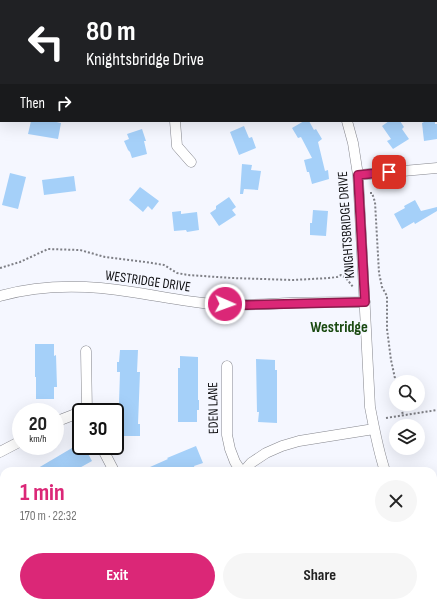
<!DOCTYPE html>
<html lang="en">
<head>
<meta charset="utf-8">
<style>
  :root { --surface:#fff; --page:#f6f6f6; --text:#222; --muted:#767676; --accent:#db2777 }
  body { margin:0; font-family:"Sofia Sans Condensed",sans-serif; background:var(--page); color:var(--text); height:100vh; display:flex; flex-direction:column; font-size:15px; white-space:nowrap }
  * { box-sizing:border-box; margin:0 }
  p { font-size:13px; color:var(--muted) }
  .icon { flex:none; width:22px; height:22px; fill:none; stroke:currentColor; stroke-width:2; stroke-linecap:round; stroke-linejoin:round }
  .map { position:relative; flex:1; overflow:hidden }
  .details { position:absolute; left:0px; top:467px; width:437px; height:140px; display:flex; flex-direction:column; background:var(--surface); border-radius:12px 12px 0 0; box-shadow:0 4px 16px #0002 }
  .details>* { flex:none }
  .hud { position:absolute; left:0px; top:0px; width:437px; height:122px; box-shadow:0 4px 16px #0002; background:#202124; color:#fff; overflow:hidden }
  .fabs { position:absolute; left:389px; top:375px; display:grid; gap:8px }
  .fabs a { display:grid; place-items:center; width:36px; height:36px; border-radius:50%; background:var(--surface); box-shadow:0 4px 16px #0002; font-size:20px }
  .speed { position:absolute; left:12px; top:403px; display:flex; gap:8px; font-size:20px; font-weight:700; text-align:center }
  .speed>* { display:grid; place-content:center; width:52px; height:52px; border-radius:50%; background:var(--surface); box-shadow:0 4px 16px #0002; line-height:1 }
  .speed small { font-size:10px; font-weight:400 }
  .speed .limit { border:2px solid #111; border-radius:6px; background:#fff; color:#111 }
  .pin { position:absolute; display:grid; place-items:center; width:34px; height:34px; color:#fff; margin:-17px; border-radius:8px; box-shadow:0 2px 6px #0006 }
  .me { position:absolute; width:44px; margin:-22px; rotate:92deg; stroke-linejoin:round; filter:drop-shadow(0 0 3px #0008) }
  .turn { display:flex; align-items:center; gap:14px; height:84px; padding:0 20px; font-size:18px }
  .turn .icon { width:52px; height:52px; stroke-width:2.5 }
  .turn b { display:block; font-size:28px; line-height:34px }
  .then { display:flex; align-items:center; height:38px; padding:0 20px; background:#0003; gap:8px; font-size:15px }
  .round { display:grid; place-items:center; flex:none; width:42px; height:42px; border-radius:21px; background:var(--page) }
  .headline { display:flex; align-items:center; justify-content:space-between; height:68px; padding:0 20px }
  h1 { font-size:24px; font-weight:700; line-height:30px; color:var(--accent) }
  .cta { display:flex; gap:8px; margin-top:auto; padding:8px 20px }
  .cta a { flex:1; height:46px; border-radius:24px; background:var(--accent); color:#fff; font-size:16px; font-weight:700; line-height:46px; text-align:center }
  .cta a+a { background:var(--page); color:var(--text) }
  .map>svg:first-child { display:block }
</style>
</head>
<body>
<div class="map">
<svg width="437" height="607" viewBox="0 0 437 607">
  <rect width="100%" height="100%" fill="#f5f7ff"/>
  <path fill="#a5d0f9" d="M31 121H52L61 123 58 139 28 134Z
    M304 121H309L314 130 316 129 322 139 318 142 325 171 328 170 329 179 312 184 309 172H307L304 160 312 158 301 137 298 138 292 128Z
    M389 121H400L404 127 402 129 409 139 393 149 387 141 391 139 382 126Z
    M424 121H435V124H437V139L424 141 422 123 424 122Z
    M244 126 249 138 252 137 256 148 239 155 230 132Z
    M142 129 146 141H144L147 154 132 158 130 152 128 150 124 141 129 139 127 134Z
    M242 164 252 165 251 170 261 171 258 190 244 189 243 194H240Z
    M10 173 26 177 18 209 2 205Z
    M74 176 76 191 44 195 42 180Z
    M140 187 159 201 152 210 148 206 143 212 129 200Z
    M229 197 236 207 232 210 236 215 219 226 210 213 216 209V206Z
    M415 200 421 211 437 207V211L415 224 414 222 402 229 394 214 405 208 404 206Z
    M313 210 328 211 326 236 310 235V223H312Z
    M181 211V214L197 212 199 230 187 232 186 230 174 231 172 212Z
    M35 344H54V356L56 355 57 387H54V399H36V377H35Z
    M120 350H138L137 372H140L138 424H140V436H121V424H119V414H115L116 403H119L120 372H117V362H119Z
    M180 356 198 357V400H199V410H197V422H178V368H180Z
    M256 359 275 360V370H277V423L258 422 259 412H257Z
    M82 446H84L92 461 74 471H33L72 448 73 451Z
    M196 446 203 463 194 466 195 469 189 471H141L168 459 167 458Z"/>
  <g fill="none" stroke-linecap="round" stroke-linejoin="round">
    <defs>
      <path id="street" d="M291 0 292 1
        M206 1 207 0
        M175 121 177 146 191 162
        M347 121 353 143 358 175 370 407C374 428 378 450 385 471
        M358 175 437 168
        M0 296C43 284 89 285 132 292 159 296 186 302 213 304 238 306 264 304 289 303 314 302 339 302 365 302
        M86 351 87 412
        M227 366V435L230 449 235 462 241 471
        M55 422 86 410
        M101 446 114 471
        M0 452 21 441
        M244 471 251 463 266 453 282 446 299 441 374 429
        M433 568 437 574
        M75 603 76 607"/>
    </defs>
    <use href="#street" stroke="#85868d" stroke-width="11"/>
    <path stroke="#7e7f85" stroke-width="2" stroke-dasharray="2 2" stroke-linecap="butt" d="M370 193H372L375 202 379 273 382 287 387 296V329L391 360 396 383
      M0 268 20 262 48 249 80 250 105 257 146 262 164 265 177 273 188 275 232 278 293 280 329 278 337 277 341 275 346 278 353 287
      M401 404 403 416
      M386 418 437 410"/>
    <use href="#street" stroke="#fff" stroke-width="10"/>
  </g>
  <g fill="none" stroke-linecap="round" stroke-linejoin="round">
    <defs>
      <path id="route" d="M225 304 247 305 365 302 358 175 389 172"/>
    </defs>
    <use href="#route" stroke="#8e194d" stroke-width="10"/>
    <use href="#route" stroke="#db2777" stroke-width="7"/>
  </g>
  <g text-anchor="middle" dominant-baseline="central" stroke-width="3" stroke-linejoin="round" paint-order="stroke">
    <g font-size="14" fill="#0e0e11" stroke="#f5f7ff">
      <text transform="translate(346 225) rotate(-94)">KNIGHTSBRIDGE DRIVE</text>
      <text transform="translate(148 281) rotate(8)">WESTRIDGE DRIVE</text>
      <text transform="translate(213 408) rotate(-91)">EDEN LANE</text>
    </g>
    <g font-size="16" font-weight="bold" fill="#1a4a11" stroke="#f5f7ff">
      <text x="339" y="327">Westridge</text>
    </g>
  </g>
</svg>
<div class="fabs">
<a><svg class="icon" aria-label="search" viewBox="0 0 24 24"><circle cx="10" cy="10" r="6"/><path d="M15 15l6 6"/></svg></a>
<a><svg class="icon" aria-label="layers" viewBox="0 0 24 24"><path d="M12 4l9 5-9 5-9-5zM3 14l9 5 9-5"/></svg></a>
</div>
<div class="speed"><div>20<small>km/h</small></div><div class="limit">30</div></div>
<div class="pin" style="left:389px;top:172px;background:#d93025"><svg class="icon" aria-label="arrive" viewBox="0 0 24 24"><path d="M6 21V4h12l-3 4 3 4H6"/></svg></div>
<svg class="me" style="left:225px;top:304px" viewBox="-20 -20 40 40"><circle r="17" fill="#db2777" stroke="#fff" stroke-width="3"/><path d="M0-11L8 9 0 5-8 9z" fill="#fff"/></svg>
<div class="hud">
<div class="turn"><svg class="icon" aria-label="left" viewBox="0 0 24 24"><path d="M17 20v-9H6M10 6l-5 5 5 5"/></svg><div><b>80 m</b>Knightsbridge Drive</div></div>
<div class="then">Then<svg class="icon" aria-label="right" viewBox="0 0 24 24"><path d="M7 20v-9h11M14 6l5 5-5 5"/></svg></div>
</div>
<section class="details">
<div class="headline"><div><h1>1 min</h1><p>170 m · 22:32</p></div><a class="round"><svg class="icon" aria-label="close" viewBox="0 0 24 24"><path d="M6 6l12 12M18 6L6 18"/></svg></a></div>
<div class="cta"><a>Exit</a><a>Share</a></div>
</section>
</div>
</body>
</html>
